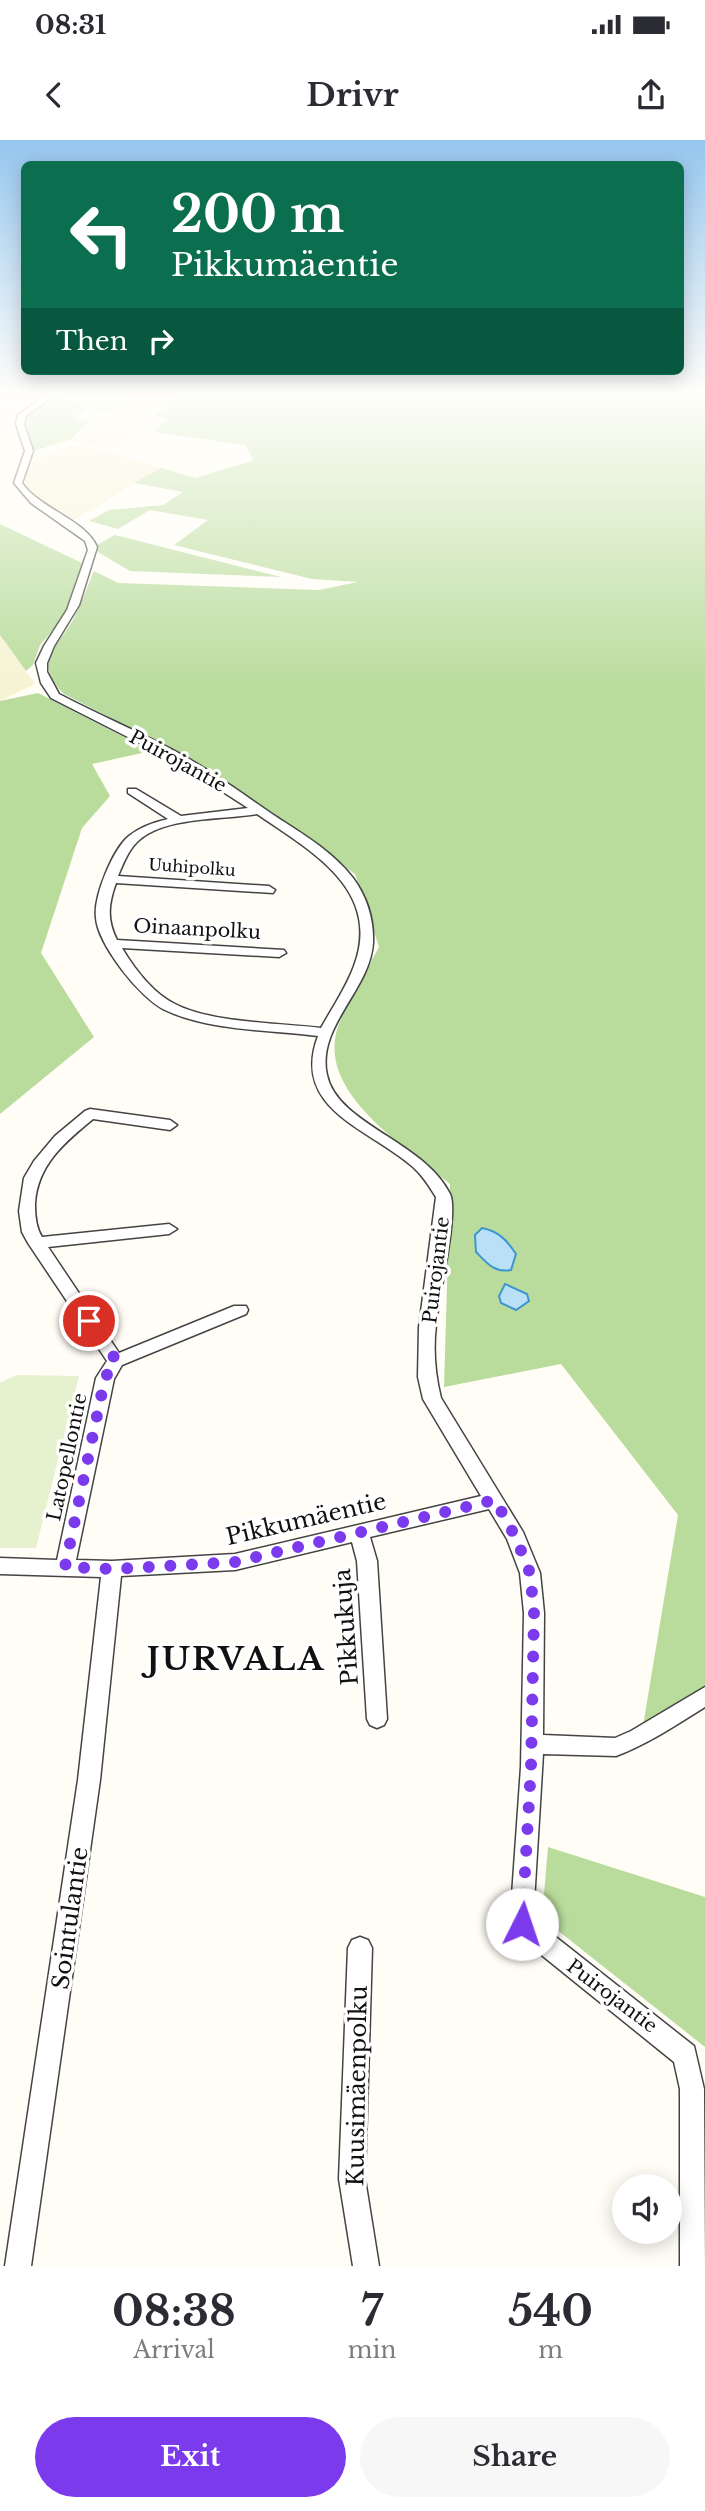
<!DOCTYPE html>
<html lang="en">
<head>
<meta charset="utf-8">
<style>
  :root { --surface:#fff; --page:#f7f7f7; --text:#2b2b33; --muted:#7c7c81; --accent:#7c3aed }
  body { margin:0; font-family:"Libre Baskerville",serif; background:var(--page); color:var(--text); height:100vh; display:flex; flex-direction:column; font-size:26px; white-space:nowrap }
  * { box-sizing:border-box; margin:0 }
  p { font-size:23px; color:var(--muted) }
  .icon { flex:none; width:38px; height:38px; fill:none; stroke:currentColor; stroke-width:2; stroke-linecap:round; stroke-linejoin:round }
  .map { position:relative; height:2126px; overflow:hidden }
  .side { display:flex; flex-direction:column; background:var(--surface); flex:1 }
  .side>* { flex:none }
  .guide { position:absolute; left:21px; top:21px; width:663px; height:214px; border-radius:10px; box-shadow:0 4px 18px #0003; background:#0b6e4f; color:#fff; overflow:hidden }
  .tools { position:absolute; left:612px; top:2034px; display:grid; gap:14px }
  .tools a { display:grid; place-items:center; width:70px; height:70px; border-radius:50%; background:var(--surface); box-shadow:0 4px 18px #0003; font-size:35px }
  .pin { position:absolute; display:grid; place-items:center; width:60px; height:60px; color:#fff; margin:-30px; border:4px solid #fff; border-radius:50%; box-shadow:0 2px 7px #0007 }
  .me { position:absolute; width:77px; margin:-38px; rotate:4deg; stroke-linejoin:round; filter:drop-shadow(0 0 5px #0008) }
  .turn { display:flex; align-items:center; gap:24px; height:147px; padding:0 35px; font-size:32px }
  .turn .icon { width:91px; height:91px; stroke-width:2.5 }
  .turn b { display:block; font-size:49px; line-height:60px }
  .then { display:flex; align-items:center; height:66px; padding:0 35px; background:#0003; gap:14px; font-size:26px }
  .eta { display:flex; justify-content:space-evenly; align-items:center; height:119px; text-align:center }
  .eta b { font-size:42px; font-weight:700; line-height:49px }
  .cta { display:flex; gap:14px; margin-top:auto; padding:14px 35px }
  .cta a { flex:1; height:80px; border-radius:42px; background:var(--accent); color:#fff; font-size:28px; font-weight:700; line-height:80px; text-align:center }
  .cta a+a { background:var(--page); color:var(--text) }
  .status { display:flex; justify-content:space-between; align-items:center; height:49px; padding:0 35px; background:var(--surface); direction:ltr }
  .status svg { height:19px; fill:currentColor }
  header { display:flex; justify-content:space-between; align-items:center; height:91px; padding:0 35px; background:var(--surface); font-size:32px; font-weight:700 }
  .map>svg:first-child { display:block }
</style>
</head>
<body>
<div class="status"><b>08:31</b><svg viewBox="0 0 49 12"><path d="M0 12V9h3v3zM5 12V6h3v6zM10 12V3h3v9zM15 12V0h3v12zM26 1h20v11H26zM47 4h2v5h-2z"/></svg></div>
<header><svg class="icon" aria-label="back" viewBox="0 0 24 24"><path d="M15 5l-7 7 7 7"/></svg>Drivr<svg class="icon" aria-label="share" viewBox="0 0 24 24"><path d="M12 15V3M7 8l5-5 5 5M5 13v7h14v-7"/></svg></header>
<div class="map">
<svg width="705" height="2126" viewBox="0 0 705 2126">
  <rect width="100%" height="100%" fill="#fffdf5"/>
  <path fill="#f6f3d4" d="M130 253H178L114 309 74 302 96 284 116 279 107 272Z
    M71 304 113 312 161 328 72 381 26 351 25 339 29 323Z
    M0 495 35 544 0 561Z"/>
  <path fill="#d5ebbd" d="M58 253H130L107 272 51 257Z"/>
  <path fill="#b9dc9c" d="M178 253H705V1546L643 1586 678 1375 561 1224 444 1247 450 1044C409 1009 322 957 336 894 340 874 368 828 379 807L355 734 197 622 64 554C31 521 58 508 74 478 82 463 87 447 94 431L118 443 319 450 358 442 312 439 174 405 208 380 150 370 118 389 89 381 109 370 163 365 183 352 134 343 161 328 196 338 254 320 245 305 153 292 167 278 155 275Z
    M51 257 89 267 72 278 89 282 71 299 34 311 26 284 27 275Z
    M0 384 82 423 63 478 40 505 33 525 26 531 0 495Z
    M115 395 281 437 130 431 98 412 97 405Z
    M38 553 151 611 92 624 110 656 82 688 41 813 94 897 0 974V561Z
    M548 1707 705 1757V1907L542 1778Z"/>
  <path fill="#e6f2cf" d="M16 1235 79 1236 36 1408H0V1243Z"/>
  <path fill="#b9e0f7" stroke="#3f96cf" stroke-width="2" d="M482 1088C498 1091 507 1100 516 1114L511 1130C494 1133 487 1123 476 1112L475 1095Z
    M505 1144 527 1154 529 1161 516 1170 501 1163 499 1156Z"/>
  <g fill="none" stroke-linecap="round" stroke-linejoin="round">
    <defs>
      <path id="minor" d="M48 253H57L26 276 24 284 33 311 22 343C40 369 86 380 97 407L79 465 54 506 47 523V532L59 554C99 575 142 593 182 615 215 633 244 655 275 676 303 694 333 712 353 738 367 757 374 780 373 803 370 850 316 887 327 935 337 984 425 1002 450 1054 459 1072 438 1160 436 1185 433 1210 435 1234 441 1258L523 1392 540 1433 544 1473 543 1595 615 1598 631 1591 705 1547V1567C676 1585 648 1604 616 1616L543 1614 533 1779 694 1906 704 1949 705 2126H680V1949L674 1922 513 1792 510 1784 521 1627 524 1473 520 1433 507 1399 489 1369 370 1397 377 1421 387 1579 384 1585 377 1588 370 1585 367 1579 357 1421 352 1402 235 1430 121 1436 100 1640 31 2126H5L78 1640 101 1437 0 1434V1418L57 1420 96 1238 107 1221 28 1103 22 1092 19 1071 24 1038 34 1021 55 996 85 971 90 969 170 980 177 985 170 990 93 979C65 1002 37 1025 35 1064 35 1075 36 1088 42 1097L169 1084 177 1089 169 1094 48 1107 119 1213 234 1166H246L248 1170 246 1174 122 1225 114 1239 76 1420 112 1421 235 1414 481 1356 423 1259 418 1237 419 1187 436 1057C429 1046 423 1036 413 1027 371 989 290 970 318 896 270 890 209 891 165 870 141 859 98 805 96 778 93 757 113 709 129 696 140 687 155 682 168 679L128 653V649H136L181 676 248 668 175 621 51 558 41 543 36 523 44 506 67 470 88 410 85 401 31 363 14 343 25 311 16 284 18 275ZM257 674C309 710 383 749 354 826 346 848 332 868 321 888 279 883 209 883 173 863 152 852 134 828 122 808L279 817 286 813 284 810 117 800C107 780 108 765 116 743L273 753 275 750 269 746 118 736C123 724 128 711 137 702 163 676 222 680 257 674Z
        M360 1797 368 1800 372 1808 365 2039 379 2126H353L339 2039 348 1808 352 1800Z"/>
    </defs>
    <use href="#minor" stroke="#444" stroke-width="3"/>
    <use href="#minor" fill="#fff" fill-rule="evenodd"/>
  </g>
  <linearGradient id="sky" x2="0" y2="1"><stop stop-color="#95c6ee"/><stop offset="0.46" stop-color="#fffefa"/><stop offset="1" stop-color="#fffefa" stop-opacity="0"/></linearGradient>
  <rect width="705" height="551" fill="url(#sky)"/>
  <g fill="none" stroke-linecap="round" stroke-linejoin="round">
    <path stroke="#7c3aed" stroke-width="12" stroke-dasharray="0 21.6" d="M89 1181 116 1220 105 1238 65 1427 112 1429 235 1422 495 1360 516 1398 530 1433 534 1473 531 1627 522 1784"/>
  </g>
  <g text-anchor="middle" dominant-baseline="central" stroke-width="7" stroke-linejoin="round" paint-order="stroke">
    <g font-size="16" fill="#111" stroke="#fff">
      <text transform="translate(192 727) rotate(4)">Uuhipolku</text>
    </g>
    <g font-size="19" fill="#111" stroke="#fff">
      <text transform="translate(178 621) rotate(29)">Puirojantie</text>
      <text transform="translate(197 789) rotate(3)">Oinaanpolku</text>
      <text transform="translate(436 1130) rotate(-83)">Puirojantie</text>
      <text transform="translate(67 1317) rotate(-78)">Latopellontie</text>
      <text transform="translate(612 1856) rotate(37)">Puirojantie</text>
    </g>
    <g font-size="23" fill="#111" stroke="#fff">
      <text transform="translate(306 1379) rotate(-13)">Pikkumäentie</text>
      <text transform="translate(346 1487) rotate(-94)">Pikkukuja</text>
      <text transform="translate(70 1778) rotate(-82)">Sointulantie</text>
      <text transform="translate(357 1946) rotate(-89)">Kuusimäenpolku</text>
    </g>
    <g font-size="32" font-weight="bold" letter-spacing="2" fill="#111" stroke="#fff">
      <text x="236" y="1519">JURVALA</text>
    </g>
  </g>
</svg>
<div class="tools">
<a><svg class="icon" aria-label="sound" viewBox="0 0 24 24"><path d="M4 9h4l5-4v14l-5-4H4zM17 9q2 3 0 6"/></svg></a>
</div>
<div class="pin" style="left:89px;top:1181px;background:#d93025"><svg class="icon" aria-label="arrive" viewBox="0 0 24 24"><path d="M6 21V4h12l-3 4 3 4H6"/></svg></div>
<svg class="me" style="left:522px;top:1784px" viewBox="-20 -20 40 40"><circle r="19" fill="#fff"/><path d="M0-13L10 11 0 6-10 11z" fill="#7c3aed"/></svg>
<div class="guide">
<div class="turn"><svg class="icon" aria-label="left" viewBox="0 0 24 24"><path d="M17 20v-9H6M10 6l-5 5 5 5"/></svg><div><b>200 m</b>Pikkumäentie</div></div>
<div class="then">Then<svg class="icon" aria-label="right" viewBox="0 0 24 24"><path d="M7 20v-9h11M14 6l5 5-5 5"/></svg></div>
</div>
</div>
<section class="side">
<div class="eta">
<div><b>08:38</b><p>Arrival</p></div>
<div><b>7</b><p>min</p></div>
<div><b>540</b><p>m</p></div>
</div>
<div class="cta"><a>Exit</a><a>Share</a></div>
</section>
</body>
</html>
